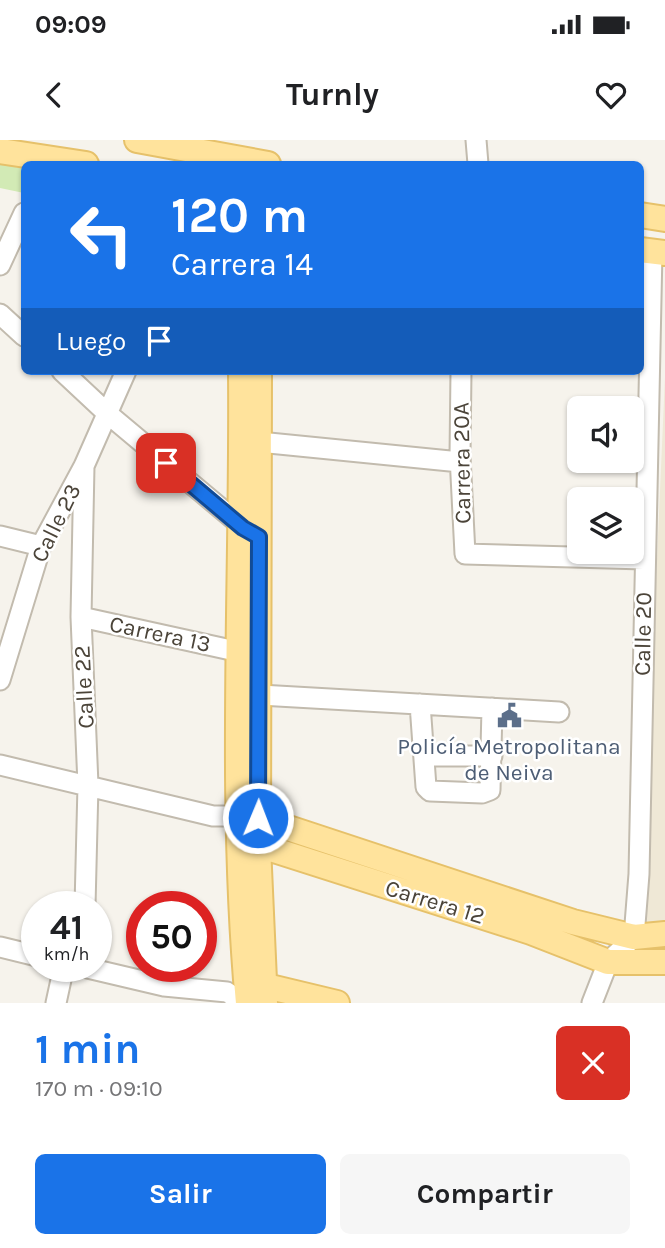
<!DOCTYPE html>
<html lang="es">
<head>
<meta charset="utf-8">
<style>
  :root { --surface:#fff; --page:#f6f6f6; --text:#202124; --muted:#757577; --accent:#1a73e8 }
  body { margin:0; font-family:Karla,sans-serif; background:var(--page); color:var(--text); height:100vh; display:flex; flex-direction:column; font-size:26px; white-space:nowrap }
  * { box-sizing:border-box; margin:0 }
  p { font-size:23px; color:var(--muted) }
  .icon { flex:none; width:38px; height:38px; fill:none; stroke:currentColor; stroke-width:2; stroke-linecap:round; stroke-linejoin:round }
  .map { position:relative; height:863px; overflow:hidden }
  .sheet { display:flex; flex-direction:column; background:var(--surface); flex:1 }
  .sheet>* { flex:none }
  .top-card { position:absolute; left:21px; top:21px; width:623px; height:214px; border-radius:10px; box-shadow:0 2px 5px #0004; background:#1a73e8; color:#fff; overflow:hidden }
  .fabs { position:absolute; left:567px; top:256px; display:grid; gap:14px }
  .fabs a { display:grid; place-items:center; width:77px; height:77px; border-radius:10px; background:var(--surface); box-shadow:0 2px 5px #0004; font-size:35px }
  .speed { position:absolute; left:21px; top:751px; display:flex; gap:14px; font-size:35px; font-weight:700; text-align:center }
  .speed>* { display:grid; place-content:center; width:91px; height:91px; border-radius:50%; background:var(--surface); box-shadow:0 2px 5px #0004; line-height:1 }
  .speed small { font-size:18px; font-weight:400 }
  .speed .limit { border:10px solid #d22; background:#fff; color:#111 }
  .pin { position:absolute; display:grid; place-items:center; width:60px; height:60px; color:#fff; margin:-30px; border-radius:14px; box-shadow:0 4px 10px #0006 }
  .me { position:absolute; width:77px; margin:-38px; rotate:1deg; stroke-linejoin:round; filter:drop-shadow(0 0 5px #0008) }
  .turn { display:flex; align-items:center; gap:24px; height:147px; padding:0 35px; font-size:32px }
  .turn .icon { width:91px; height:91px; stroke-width:2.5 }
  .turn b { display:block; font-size:49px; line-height:60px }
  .then { display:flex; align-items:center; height:66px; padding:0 35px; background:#0003; gap:14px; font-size:26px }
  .round { display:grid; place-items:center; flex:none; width:74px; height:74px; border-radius:10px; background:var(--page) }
  .summary { display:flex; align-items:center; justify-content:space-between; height:119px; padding:0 35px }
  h1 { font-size:42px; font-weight:700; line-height:52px; color:var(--accent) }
  .cta { display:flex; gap:14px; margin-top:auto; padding:14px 35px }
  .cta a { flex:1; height:80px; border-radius:10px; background:var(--accent); color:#fff; font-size:28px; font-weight:700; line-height:80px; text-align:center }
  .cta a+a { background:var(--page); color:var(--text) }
  .status { display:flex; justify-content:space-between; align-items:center; height:49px; padding:0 35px; background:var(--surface); direction:ltr }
  .status svg { height:19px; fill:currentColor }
  header { display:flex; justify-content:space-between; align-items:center; height:91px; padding:0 35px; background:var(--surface); font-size:32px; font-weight:700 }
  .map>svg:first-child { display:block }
</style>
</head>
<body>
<div class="status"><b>09:09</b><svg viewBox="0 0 49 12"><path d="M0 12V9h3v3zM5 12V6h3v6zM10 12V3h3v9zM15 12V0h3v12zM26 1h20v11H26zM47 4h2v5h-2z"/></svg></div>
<header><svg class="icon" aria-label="back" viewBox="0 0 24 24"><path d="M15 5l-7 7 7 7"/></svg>Turnly<svg class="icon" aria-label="heart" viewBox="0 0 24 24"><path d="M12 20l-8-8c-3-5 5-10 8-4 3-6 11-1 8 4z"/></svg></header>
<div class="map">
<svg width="665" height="863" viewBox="0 0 665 863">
  <rect width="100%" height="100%" fill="#f6f3ec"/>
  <path fill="#efe8d6" d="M665 237V785L641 784Z"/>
  <path fill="#d2eab5" d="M0 10 24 24V53L0 48Z"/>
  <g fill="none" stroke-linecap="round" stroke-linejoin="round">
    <defs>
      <path id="minor" d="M476 0 478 24
        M0 125 24 73
        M0 174 24 196
        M62 231 108 274 249 392
        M461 231 460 316 465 414 644 419
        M259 302 460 322
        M84 326 81 477 88 645 85 766
        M0 396 41 406
        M81 477 240 512
        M0 540 41 406 84 326 126 231
        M260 555 559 572
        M420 564 426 647 430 651 482 653 490 650 492 568
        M425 616H492
        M0 625 213 676H237
        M0 807 37 816
        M79 826 164 846 227 852 243 863
        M56 863 64 826
        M592 863 608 822 634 797 639 734 652 111"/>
      <path id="major" d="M137 0 268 24
        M0 11 86 24
        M640 75 665 79
        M640 110 665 113
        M241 231C243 441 229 653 248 863
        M259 231 258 706 265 863
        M243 676 258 678 573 782 634 797 665 794
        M246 701 531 792 608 822H665
        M249 842 337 863"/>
    </defs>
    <use href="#minor" stroke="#c2bbae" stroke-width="23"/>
    <use href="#major" stroke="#e6c16a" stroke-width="28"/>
    <use href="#minor" stroke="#fff" stroke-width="19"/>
    <use href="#major" stroke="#ffe39c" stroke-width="24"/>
  </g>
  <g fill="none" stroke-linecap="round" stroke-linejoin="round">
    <defs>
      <path id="route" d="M166 323 243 388 259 397 258 678"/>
    </defs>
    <use href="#route" stroke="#114b97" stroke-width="18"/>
    <use href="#route" stroke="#1a73e8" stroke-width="12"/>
  </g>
  <defs>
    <symbol id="civic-bare" viewBox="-9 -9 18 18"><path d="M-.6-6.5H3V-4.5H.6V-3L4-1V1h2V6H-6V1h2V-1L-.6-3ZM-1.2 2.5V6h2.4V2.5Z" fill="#5c6f8a" stroke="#fff" stroke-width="2.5" paint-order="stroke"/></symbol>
  </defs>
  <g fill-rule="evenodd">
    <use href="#civic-bare" x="492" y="558" width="35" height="35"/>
  </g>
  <g text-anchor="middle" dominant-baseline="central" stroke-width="5" stroke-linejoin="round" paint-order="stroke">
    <g font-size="23" fill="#4b4439" stroke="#fff">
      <text transform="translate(462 323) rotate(-91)">Carrera 20A</text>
      <text transform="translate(56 383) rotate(-64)">Calle 23</text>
      <text transform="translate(160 494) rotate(12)">Carrera 13</text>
      <text transform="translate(643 494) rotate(-89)">Calle 20</text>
      <text transform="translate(84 547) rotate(-93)">Calle 22</text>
      <text transform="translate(435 762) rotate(17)">Carrera 12</text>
    </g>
    <g font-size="23" fill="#4e5e75" stroke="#fff">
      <text x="509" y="606">Policía Metropolitana<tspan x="509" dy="26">de Neiva</tspan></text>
    </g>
  </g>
</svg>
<div class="fabs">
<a><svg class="icon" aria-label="sound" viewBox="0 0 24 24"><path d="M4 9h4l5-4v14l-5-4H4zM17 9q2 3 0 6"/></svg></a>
<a><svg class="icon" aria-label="layers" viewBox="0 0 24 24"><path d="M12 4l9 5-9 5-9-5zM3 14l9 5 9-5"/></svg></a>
</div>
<div class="speed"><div>41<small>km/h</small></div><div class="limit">50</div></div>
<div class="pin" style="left:166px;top:323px;background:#d93025"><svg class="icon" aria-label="arrive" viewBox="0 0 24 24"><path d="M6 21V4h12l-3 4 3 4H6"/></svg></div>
<svg class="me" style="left:258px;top:678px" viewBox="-20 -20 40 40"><circle r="17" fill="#1a73e8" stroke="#fff" stroke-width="3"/><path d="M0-11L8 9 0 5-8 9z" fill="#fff"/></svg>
<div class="top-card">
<div class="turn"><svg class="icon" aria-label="left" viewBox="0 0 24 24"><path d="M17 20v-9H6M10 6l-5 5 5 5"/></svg><div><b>120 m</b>Carrera 14</div></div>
<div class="then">Luego<svg class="icon" aria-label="arrive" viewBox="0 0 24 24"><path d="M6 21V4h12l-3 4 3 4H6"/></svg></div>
</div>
</div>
<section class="sheet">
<div class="summary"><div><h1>1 min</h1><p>170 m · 09:10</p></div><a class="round" style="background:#d93025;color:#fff"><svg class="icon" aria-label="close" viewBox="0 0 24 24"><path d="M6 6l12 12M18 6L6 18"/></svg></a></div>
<div class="cta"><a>Salir</a><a>Compartir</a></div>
</section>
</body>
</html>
